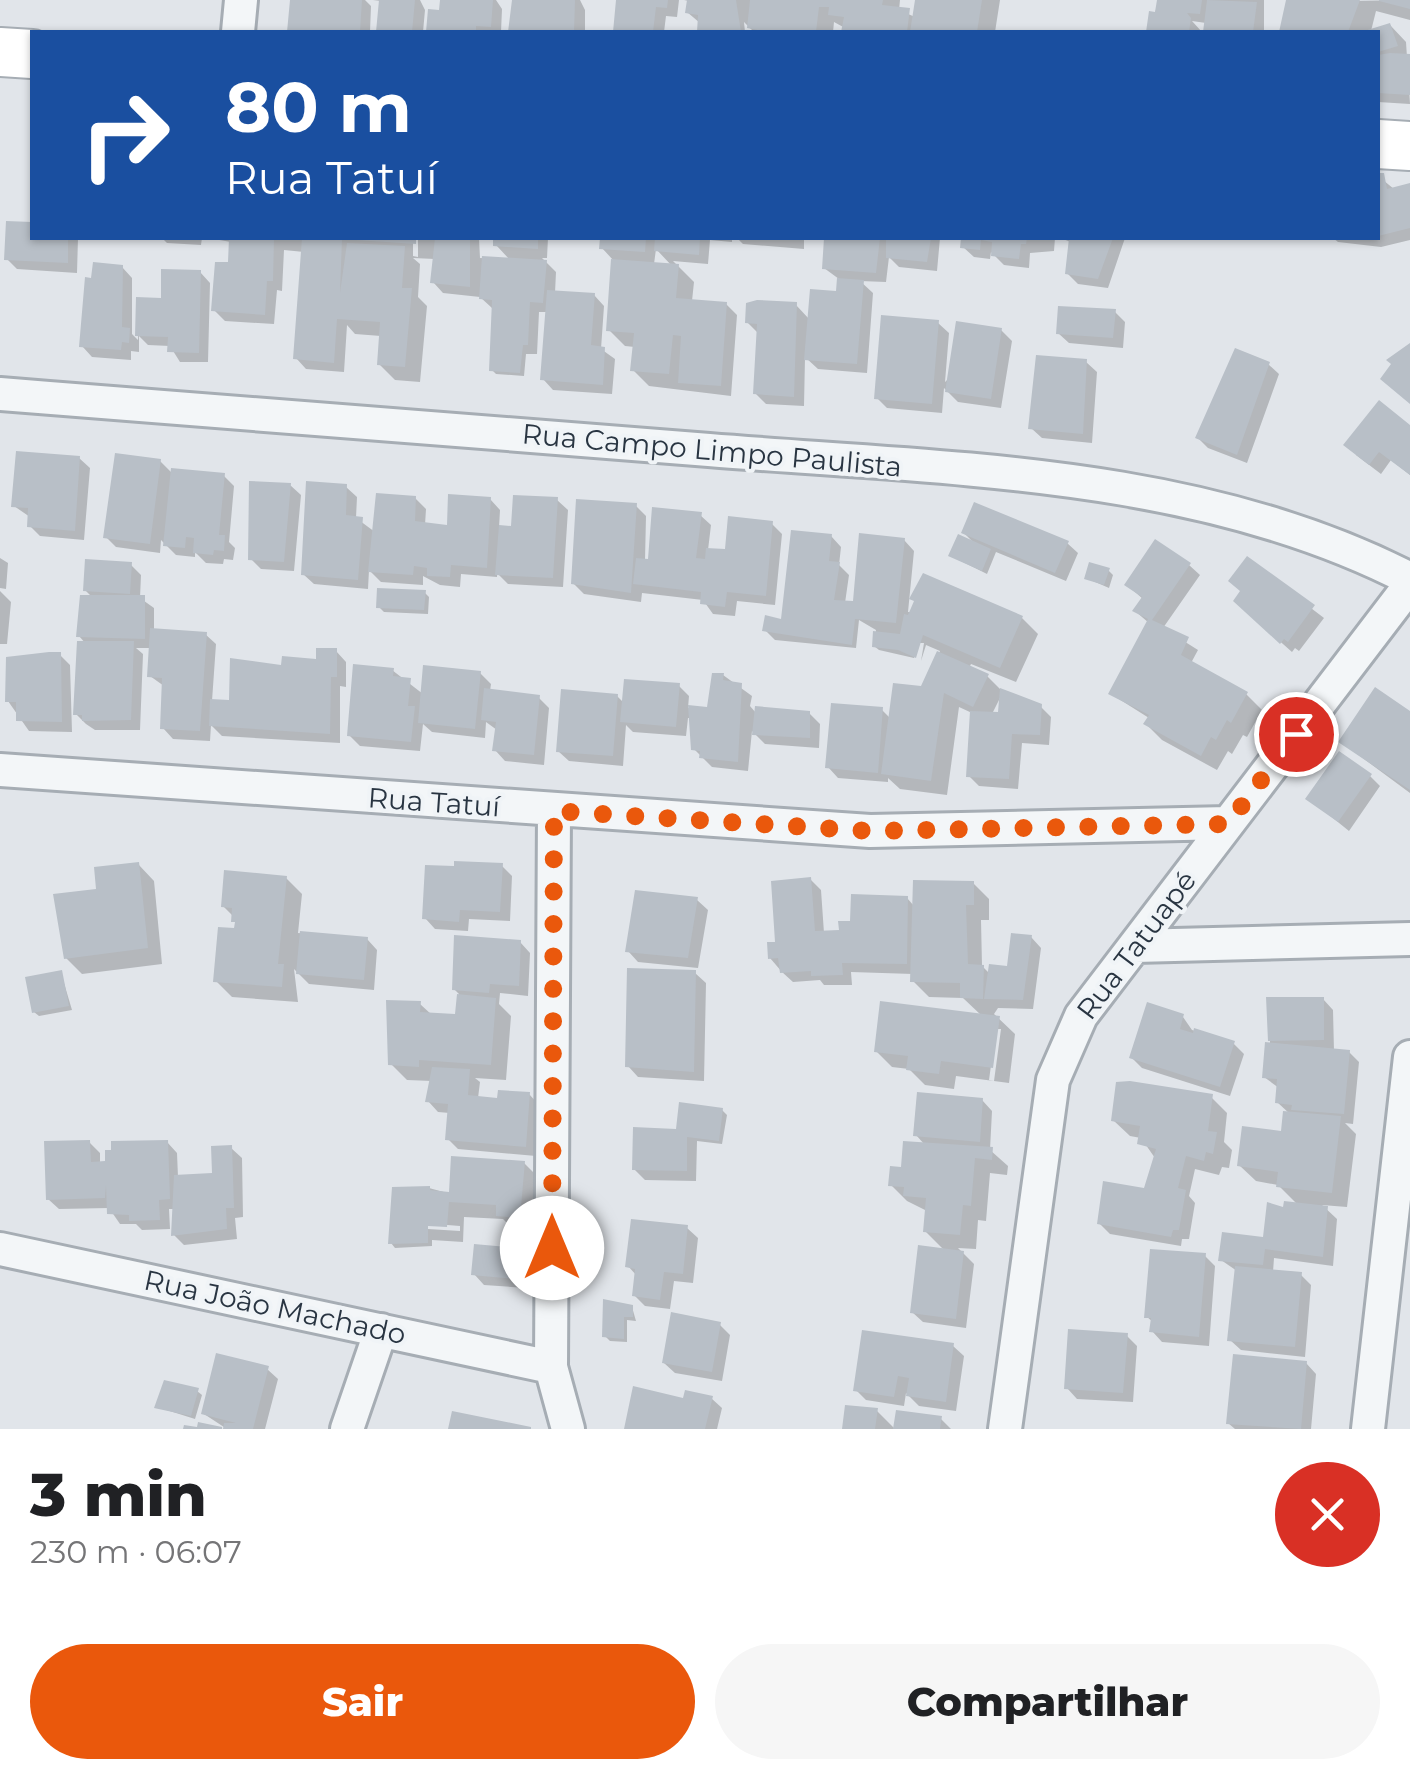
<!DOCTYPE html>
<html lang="pt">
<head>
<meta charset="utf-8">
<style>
  :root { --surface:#fff; --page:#f6f6f6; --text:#202124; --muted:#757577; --accent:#ea580c }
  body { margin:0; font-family:Montserrat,sans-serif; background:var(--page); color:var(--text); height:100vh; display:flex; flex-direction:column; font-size:38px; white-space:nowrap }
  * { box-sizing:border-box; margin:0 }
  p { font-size:32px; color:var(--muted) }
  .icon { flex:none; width:55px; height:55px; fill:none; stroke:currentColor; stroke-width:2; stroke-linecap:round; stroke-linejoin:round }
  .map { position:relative; height:1429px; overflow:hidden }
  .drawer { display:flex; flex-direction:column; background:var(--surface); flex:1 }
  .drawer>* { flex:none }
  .guide { position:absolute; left:30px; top:30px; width:1350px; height:210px; border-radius:0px; box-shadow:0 2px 8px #0004; background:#1a4fa0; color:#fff; overflow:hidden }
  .pin { position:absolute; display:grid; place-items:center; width:85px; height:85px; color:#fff; margin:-42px; border:5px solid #fff; border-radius:50%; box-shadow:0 2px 10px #0007 }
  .me { position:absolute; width:110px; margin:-55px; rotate:0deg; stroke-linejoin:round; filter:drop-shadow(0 0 8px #0008) }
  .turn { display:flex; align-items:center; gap:35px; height:210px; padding:0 30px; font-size:45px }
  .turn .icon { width:130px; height:130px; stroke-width:2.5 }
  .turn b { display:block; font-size:70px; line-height:85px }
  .round { display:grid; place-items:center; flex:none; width:105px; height:105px; border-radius:52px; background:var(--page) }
  .summary { display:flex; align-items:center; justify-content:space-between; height:170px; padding:0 30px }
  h1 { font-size:60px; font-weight:800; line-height:75px }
  .action { display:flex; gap:20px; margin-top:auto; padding:20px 30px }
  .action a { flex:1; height:115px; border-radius:60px; background:var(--accent); color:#fff; font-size:40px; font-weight:800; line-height:115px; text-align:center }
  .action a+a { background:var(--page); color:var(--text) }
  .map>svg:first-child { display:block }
</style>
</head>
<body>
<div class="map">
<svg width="1410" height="1429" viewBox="0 0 1410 1429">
  <rect width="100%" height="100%" fill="#e1e5ea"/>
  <path fill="#0003" fill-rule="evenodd" d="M293 0H365L371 6 370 32H291Z
    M373 0H420L425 10 423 32H378L381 1Z
    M443 0H496L502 9 501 32H428L430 11 442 12Z
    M514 0H580L585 10V32H510Z
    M619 0H679L677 17 666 16 664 32H615Z
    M684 0H900L899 10 915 17 918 0H1000L995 32H844L845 28 834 22 833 32H754L744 22 745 32H700V23L687 12 689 1Z
    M1159 0H1264V32H1205L1206 23 1192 21 1202 32H1149Z
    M1410 0V20L1376 11 1371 31 1390 25 1406 42 1410 104 1378 102V32H1282L1288 2Z
    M1378 176 1394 189 1410 185V240L1381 247 1338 242 1333 238H1378Z
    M8 224H32V238H78L77 273 17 269 7 259Z
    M162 238H202L201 245 167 243Z
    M208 238H413V256L418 257V238H479L480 258 510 260 496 245V238H548L547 258H542L556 272 555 293 594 295 604 306 601 349 615 359 612 394 553 390 543 379 548 312H539L537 354H526L524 376 496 374 492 370V308L480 297 443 293 433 282 435 259 413 258 420 264 418 297 427 306 420 382 395 380 379 364 381 336 355 334 347 325 344 372 306 369 296 358 304 252 284 250 282 291 277 290 274 324 225 321 214 310 230 265 231 242Z
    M602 238H732V242L710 240 708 264 673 261 694 282 692 301 726 304 737 315 731 396 649 386 633 370 635 347 625 346 609 330 613 260 602 248ZM656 249 672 266 654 264Z
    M737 238H804V249L743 244Z
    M826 238H940L937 271 899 267 889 257 886 282 860 281 873 293 867 373 818 369 805 357 804 406 766 404 755 393 759 334 747 322 796 305 810 320 838 293 839 279 824 268Z
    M964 238H1055L1054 251 1030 253 1029 268 1004 265 991 252 990 259 974 257 963 247Z
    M1060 238H1125L1108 288 1078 284 1067 273 1071 242Z
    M1248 238H1329V239L1251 240Z
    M122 267 132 278V334L138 340 139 300 163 301 200 272 210 283 208 362H180L170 346 148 345 139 336V352L131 351V360L92 357 82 346Z
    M1115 312 1125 322 1123 348 1069 343 1058 333Z
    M938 323 949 333 945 382 1001 330 1012 341 1001 408 958 402 944 388 942 413 887 408 877 398Z
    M1086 362 1097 372 1092 443 1042 438 1031 428Z
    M1268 364 1279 374 1247 463 1208 448 1198 438Z
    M1410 428V475L1391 460 1381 474 1356 455Z
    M79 458 90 468 84 540 40 536 30 526V517L14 506Z
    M160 461 173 474 224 476 234 486 229 542 235 548 233 560 224 559 223 564 206 563 195 552V557L176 555 161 540 160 553 116 547 106 537Z
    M290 485 301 495 294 571 261 569 251 559Z
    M346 487 357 497 356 518 375 532 415 498 426 509 425 525 449 528 490 499 500 510 499 528 514 529 557 500 568 510 563 587 508 584 497 573V577L461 574 460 587 440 585 423 576V585L381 582 369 570 368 589 314 584 303 574Z
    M636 506 646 516 645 561 650 562 700 515 711 525 708 550 727 552 771 523 782 534 775 605 737 601 735 616 713 614 703 600 642 593 641 602 584 594 573 583Z
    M964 533 1067 543 1078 553 1066 581 996 552 987 574 951 556 976 545Z
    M831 536 841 547 839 565 849 575 845 603 855 604 904 540 914 551 908 612 1022 618 1038 634 1016 682 971 664 969 668 987 676 1003 692 1040 706 1051 717 1049 745 1022 743 1018 789 979 786 969 776 972 713 959 707 947 795 900 789 888 778V782L838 778 828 767 882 710 891 719 923 689 940 651 926 645 921 661 924 643H919L914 658 879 650 874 646 876 630 859 620 856 648 775 640 765 630 784 622ZM1002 694 1001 715 992 714Z
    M0 558 8 563 6 589 0 588Z
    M1248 560 1324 618 1299 651 1295 648 1292 652 1246 611 1243 592Z
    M131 565 141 575 140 598 154 608V631L205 634 216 644 212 701 231 702 283 668 318 662 336 651 346 662V687L340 686V743L222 736 211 725 210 741 173 739 163 728 164 686 150 676 151 648H136L143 654 140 730H95L86 724 76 714 86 644 79 636 92 597 85 590Z
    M1189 565 1200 575 1163 628 1198 650 1191 663 1246 694 1262 710 1247 737 1243 735 1232 754 1228 751 1217 770 1162 740 1146 724 1149 718 1111 694 1149 623 1135 611 1143 599 1127 585Z
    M1108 570 1113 575 1109 588 1086 578Z
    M0 591 11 602 7 644H0Z
    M425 593 429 597 428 614 384 612 379 607Z
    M60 655 70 665 72 732 29 731 8 701Z
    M392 670 423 694 480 673 491 684 490 691 539 698 549 708 544 765 505 761 495 750 497 730 486 722 485 738 432 732 423 724 420 751 360 746 350 736Z
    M723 675 752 696 750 706 756 713H809L820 724 819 748 765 744 752 731 748 771 712 767 694 749 691 718H688L686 736 633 732 626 725 623 766 569 761 558 751 617 696 624 703 679 686 689 696 688 708 709 710Z
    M1410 714V793L1341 742Z
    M1370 776 1380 786 1349 831 1308 798Z
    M138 864 154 881 162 964 82 974 66 958 99 892Z
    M502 866 512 876 510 921 469 919 468 931 435 929 425 918Z
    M286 878 302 894 298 933 367 939 377 950 374 990 309 984 294 969 298 1002 232 997 216 981 237 931 236 919 223 906Z
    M810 879 821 890 824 933 842 932 907 898 914 906 973 883 989 899V920H981L982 966 990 974 1010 969 1031 937 1041 948 1033 1009 998 1008 994 1014 1015 1034 1009 1083 956 1076 954 1089 925 1085 909 1069 892 1067 876 1051 982 1016 963 998 929 997 913 981V974L851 972 852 985H824L820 980 793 982 782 972 770 958ZM996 1029H1001L994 1081 989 1080Z
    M697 900 708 910 698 968 638 962 628 951Z
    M520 942 530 953 528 996 500 993 499 1004 511 1016 506 1080 475 1078 480 1082 478 1098 500 1100 529 1094 539 1105 536 1156 458 1149 448 1139 450 1113 438 1112 428 1101 432 1081 407 1080 391 1064 420 1004 432 1015 457 1017 459 994 454 989Z
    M61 973 72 1010 39 1016 34 1012Z
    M695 973 706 983 704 1081 638 1077 628 1066Z
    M1323 999 1333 1010 1334 1051 1349 1052 1359 1062 1353 1124 1345 1123 1356 1134 1347 1207 1322 1205 1337 1219 1333 1266 1274 1258 1273 1272 1301 1275 1311 1285 1305 1357 1241 1350 1230 1340 1237 1271 1221 1260 1265 1239 1285 1210 1298 1205 1278 1185 1256 1181 1239 1165 1284 1134 1290 1114 1277 1102 1279 1088 1264 1077 1270 1042 1269 1000Z
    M1183 1017 1192 1030 1233 1043 1244 1054 1230 1096 1142 1068 1132 1058Z
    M1211 1097 1227 1113 1224 1142 1232 1150 1229 1168 1222 1167 1219 1175 1195 1169 1189 1196 1195 1203 1189 1239H1182L1181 1246 1110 1234 1099 1223 1146 1191 1155 1158 1141 1138 1130 1136 1113 1120Z
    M982 1100 992 1111 990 1150 1008 1166 1007 1175 990 1173 986 1221 978 1220 976 1249 958 1248 974 1264 966 1328 923 1322 912 1312 945 1251 925 1231 927 1211 907 1201 891 1185 925 1145 916 1135Z
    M722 1110 727 1115 722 1144 697 1141 696 1181 645 1180 634 1169 683 1131Z
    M89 1142 100 1153V1164L167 1142 177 1153 178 1177 214 1175 231 1148 242 1158 243 1217 235 1218 237 1239 184 1245 174 1235 175 1209H169L170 1229 142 1230 136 1224H120L109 1208 59 1209 48 1199Z
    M524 1163 540 1179 535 1233 515 1231 503 1219 464 1217 463 1242 432 1240V1246L395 1248 391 1243 429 1188 451 1194ZM422 1223 460 1226V1231L428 1229Z
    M687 1228 698 1238 693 1283 674 1281 670 1309 645 1306 634 1295 637 1276 628 1266Z
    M518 1250 528 1261 526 1288 484 1285 474 1274Z
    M1205 1256 1215 1266 1209 1346 1162 1342 1152 1331 1153 1322 1147 1317Z
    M632 1307 636 1321 627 1320V1342L610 1341 605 1336Z
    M720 1325 730 1335 722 1381 675 1373 664 1363Z
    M1127 1336 1137 1346 1133 1402 1077 1399 1067 1388Z
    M953 1346 964 1356 956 1411 919 1406 906 1393 904 1406 866 1400 856 1390Z
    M1306 1363 1316 1374 1311 1429H1235L1228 1423Z
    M267 1369 278 1379 265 1429H227L204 1414Z
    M197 1391 202 1395 195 1419 157 1407Z
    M711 1398 722 1408 717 1429H627L685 1401Z
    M876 1410 895 1429H845Z
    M940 1418 951 1429H896Z"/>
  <path fill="#b8bfc7" d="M290 0H362L360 32H287Z
    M379 0H415L412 32H376Z
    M440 0H493L491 27 476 26V32H426L428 9 439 10Z
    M512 0H575L574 32H508Z
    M616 0H668L667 8 656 7 653 32H613Z
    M687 0H736L741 32H697L698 15 685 13Z
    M750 0H883L882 5 910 8 907 32H841L844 17 828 15 829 7H819L816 32H768L747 28Z
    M915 0H982L977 32H910Z
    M1157 0H1202L1200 14 1187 13 1191 18 1189 32H1146L1149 11 1155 12Z
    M1207 0 1257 2 1253 32H1203Z
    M1286 0H1360L1348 32H1279Z
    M1379 0H1410V9L1379 1Z
    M1390 23 1398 46 1378 52V32H1361Z
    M1390 53 1410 54V95L1378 93V55Z
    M1378 173H1384L1387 189 1410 183V228L1378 236Z
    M6 221 32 222V238H68V263L4 260Z
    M229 238H274L273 281H267L265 315 211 311 215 262H228Z
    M302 238H342L340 293 347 243 405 246 402 288H412L405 367 377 365 380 322 337 319 334 363 293 359Z
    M357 238H416V244L356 240Z
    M435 238H470V287L430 283Z
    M493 238H538V249L493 246Z
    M600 238H646L645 252 599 249Z
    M655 238H700L699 255 654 251Z
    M824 238H880L876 273 822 269Z
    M886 238H931L927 262 886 258Z
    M961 238H1027L1026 244H1021L1019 259 991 256 992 242 981 240 980 250 960 248Z
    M1069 238H1113L1098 279 1065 274Z
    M482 256 547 260 543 303 530 302 528 345H523L520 373 489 371 492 300 479 299Z
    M611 259 679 264 676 298 727 302 721 386 678 383 681 336 673 335 669 374 630 371 634 333 606 331Z
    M93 262 123 265 122 327 130 328 129 343 122 342 121 350 79 347 85 277 91 278Z
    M161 269 201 270 199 353 167 352 168 337 135 336 136 297 161 298Z
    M837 278 864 280 857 364 804 360 810 289 836 291Z
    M547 290 595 293 591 345 605 347 603 385 540 380Z
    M757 300 797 302 794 397 753 394 757 324 745 323 746 303Z
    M1058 306 1116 309 1113 338 1056 334Z
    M881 315 939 320 932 404 874 399Z
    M956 321 1002 328 991 399 945 392Z
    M1410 343V404L1380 379 1391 364 1386 360Z
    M1235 348 1270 362 1237 455 1195 438Z
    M1036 355 1087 359 1083 434 1028 429Z
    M1379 400 1410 425V475L1379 452 1369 465 1343 445Z
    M16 451 80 456 75 531 27 527 28 508 11 507Z
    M115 453 161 459 150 544 103 538Z
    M171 468 225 473 219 535H225L224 551 214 550 213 555 193 553 194 538 186 537 185 548 163 546Z
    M249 481 291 483 284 562 248 560Z
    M306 481 347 484 346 515 363 517 358 580 301 575Z
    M376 493 416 496 415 521 447 525 448 494 491 497 487 568 451 565 450 577 427 576V568L414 566 413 575 368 572Z
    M513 495 558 497 553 578 495 575 499 525 511 526Z
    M576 499 637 503 631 593 571 584Z
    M974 502 1069 541 1055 573 961 533Z
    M652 507 702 512 696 558 705 559 706 548 725 549 728 516 773 521 766 596 727 592 725 607 700 604 701 592 633 584 636 558 648 559Z
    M791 530 832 534 829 561 840 562 834 600 853 601 859 533 905 538 896 623 855 619 852 645 762 631 765 615 781 619Z
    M958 534 991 549 982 571 948 556Z
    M1155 539 1191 563 1152 620 1189 637 1181 655 1248 692 1231 723 1227 720 1216 740 1211 737 1201 756 1143 724 1149 715 1108 694 1148 619 1132 611 1142 597 1124 585Z
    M1247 556 1315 605 1288 642 1284 639 1280 644 1233 601 1240 591 1228 581Z
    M85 559 132 562 130 594 83 591Z
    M1089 562 1110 568 1104 585 1084 579Z
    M923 573 1023 616 1000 668 923 635 916 658 898 650 872 647 873 631 900 634 904 614 908 615 914 601 909 599Z
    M377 588 426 590 424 610 376 608Z
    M80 595H145V639L76 637Z
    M150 628 207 632 200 731 160 729 162 678 147 677Z
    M77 641H134L131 720 82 721V715H73Z
    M316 648H337V677H331L330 734 209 726 210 699 229 700 230 658 281 665 282 656 316 659Z
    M937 651 989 674 973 707 944 693 931 781 881 774 893 683 921 686Z
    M49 652H61L62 722 16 721V702H5L6 657Z
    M353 664 394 668 393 676 411 678 408 706H415L411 742 347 736Z
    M423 665 481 671 475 729 418 723Z
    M712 673H724L723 680 742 683 738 762 699 758 700 751 691 750 688 705 707 707Z
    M624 679 680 683 676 727 620 722Z
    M1375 687 1410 711V790L1338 742Z
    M484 688 540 695 534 755 492 751 496 722 481 720Z
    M1000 688 1042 704 1040 735 1012 734 1009 779 966 777 970 711 998 712Z
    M561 689 618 694 613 756 556 752Z
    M831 703 883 707 878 773 825 768Z
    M755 706 810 711V738L752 735Z
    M1339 751 1372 774 1338 822 1305 799Z
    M454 861 503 863 500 912 460 910 459 922 422 919 425 865 454 866Z
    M139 862 148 948 64 959 53 894 96 889 94 867Z
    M224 870 287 876 278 964H284L282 987 213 982 218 927 234 928 235 922H231L232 908 221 907Z
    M811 877 815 931 839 930 838 921H850L851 894 908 896 907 964 842 963 843 975 811 976V971L780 973 778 958 768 959 767 942H775L771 881Z
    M913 880 974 881V905H966L968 964 984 965 983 999 960 998V983L910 982Z
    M635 890 698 897 688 958 625 952Z
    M300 931 368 937 364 980 296 974Z
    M1011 933 1032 935 1023 1000 984 999 989 964 1007 966Z
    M454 935 521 940 519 986 490 984 489 993 452 990Z
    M627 968 696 970 694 1072 625 1067Z
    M62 970 69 1006 32 1013 25 977Z
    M457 994 496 998 491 1065 419 1060V1067L388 1065 386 1000 421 1001 420 1012 455 1014Z
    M1266 997H1324V1040L1268 1041Z
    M880 1001 1000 1016 993 1068 941 1061 939 1074 906 1070 908 1056 874 1052Z
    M1147 1002 1184 1014 1180 1029 1193 1033 1194 1028 1235 1041 1220 1087 1129 1058Z
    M1265 1042 1350 1050 1344 1114 1291 1110 1292 1105 1275 1103 1277 1079 1262 1078Z
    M432 1067 470 1069 468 1095 497 1098 498 1090 530 1092 526 1147 445 1140 448 1104 425 1102Z
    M1130 1081 1213 1094 1208 1131 1217 1132 1213 1154 1206 1152 1204 1161 1186 1156 1178 1188 1186 1190 1179 1230H1173L1171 1237 1097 1224 1103 1181 1144 1188 1156 1149 1137 1144 1140 1126 1111 1121 1116 1082Z
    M917 1092 983 1098 980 1142 913 1136Z
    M679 1102 723 1108 719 1141 687 1137V1171L632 1170 633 1127 676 1129Z
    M1283 1111 1341 1116 1332 1193 1276 1187 1278 1172 1237 1166 1242 1126 1281 1131Z
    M90 1140 91 1162 105 1161V1150H111V1141L168 1140 170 1199 159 1200 160 1220 129 1221V1215L107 1214 106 1185 105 1198 46 1200 44 1141Z
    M903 1141 993 1147 992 1160 975 1158 971 1206 963 1205 960 1235 923 1232 926 1198 903 1196 904 1187 888 1186 890 1166 901 1167Z
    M232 1145 234 1208H226L227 1229 171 1236 174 1175 212 1173 211 1146Z
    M451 1156 525 1161 520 1218 496 1216V1205L449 1202 447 1227 428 1226V1243L388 1244 392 1187 430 1186V1190L449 1192Z
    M1284 1201 1328 1206 1323 1257 1265 1249 1263 1265 1218 1261 1222 1232 1263 1237 1267 1202 1283 1207Z
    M631 1219 688 1225 683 1274 664 1272 660 1300 632 1296 635 1269 625 1267Z
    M474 1244 519 1248 516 1279 471 1275Z
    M918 1245 964 1251 956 1319 910 1313Z
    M1150 1249 1206 1253 1199 1337 1149 1332 1151 1318H1144Z
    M1235 1266 1302 1272 1295 1347 1227 1341Z
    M603 1299 633 1305V1317H624V1339L602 1337Z
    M671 1312 721 1322 712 1372 662 1363Z
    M1068 1329 1128 1333 1123 1393 1064 1389Z
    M862 1330 954 1343 946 1402 906 1396 909 1378 898 1376 894 1397 853 1391Z
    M216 1353 269 1366 253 1429H223L224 1423H236L201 1414Z
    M1233 1354 1307 1361 1301 1429 1226 1424Z
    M164 1380 199 1388 191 1416 154 1408Z
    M633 1386 683 1398 685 1390 713 1396 705 1429H624Z
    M845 1405 878 1408 875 1429H842Z
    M896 1410 942 1416 940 1429H893Z
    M452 1411 531 1427V1429H448Z
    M198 1422 222 1427V1429H183L184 1425 197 1427Z"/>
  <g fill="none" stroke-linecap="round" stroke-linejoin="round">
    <defs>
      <path id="street" d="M238 32 241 0
        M0 394C236 413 472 431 709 450 943 469 1197 469 1410 579
        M0 770 870 831 1228 823
        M554 811 551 1367 568 1429
        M1135 946 1410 939
        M0 1249 551 1367
        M347 1429 381 1330
        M1005 1429 1053 1080 1081 1016 1410 585
        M1368 1429 1410 1057"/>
      <path id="secondary" d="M0 52 32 54
        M1378 144 1410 146"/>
    </defs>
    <use href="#street" stroke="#a6adb4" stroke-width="38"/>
    <use href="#secondary" stroke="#a6adb4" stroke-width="52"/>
    <use href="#street" stroke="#f3f6f8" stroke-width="32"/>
    <use href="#secondary" stroke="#fff" stroke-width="48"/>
  </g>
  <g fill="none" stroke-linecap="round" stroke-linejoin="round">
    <path stroke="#ea580c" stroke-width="18" stroke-dasharray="0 32.4" d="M552 1248 554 811 870 831 1228 824 1296 734"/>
  </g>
  <g text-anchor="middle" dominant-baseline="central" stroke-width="8" stroke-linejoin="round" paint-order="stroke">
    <g font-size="28" fill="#293542" stroke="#f0f4f7">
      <text transform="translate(712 450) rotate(5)">Rua Campo Limpo Paulista</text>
      <text transform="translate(434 802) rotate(4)">Rua Tatuí</text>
      <text transform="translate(1136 945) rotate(-53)">Rua Tatuapé</text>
      <text transform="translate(275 1307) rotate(12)">Rua João Machado</text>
    </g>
  </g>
</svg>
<div class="pin" style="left:1296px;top:734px;background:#d93025"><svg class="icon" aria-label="arrive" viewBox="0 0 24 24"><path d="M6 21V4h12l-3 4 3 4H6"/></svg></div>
<svg class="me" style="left:552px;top:1248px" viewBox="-20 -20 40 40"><circle r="19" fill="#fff"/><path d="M0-13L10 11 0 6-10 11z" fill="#ea580c"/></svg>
<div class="guide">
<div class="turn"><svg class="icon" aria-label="right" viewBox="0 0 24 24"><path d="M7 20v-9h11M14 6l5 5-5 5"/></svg><div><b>80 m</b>Rua Tatuí</div></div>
</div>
</div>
<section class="drawer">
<div class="summary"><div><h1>3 min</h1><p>230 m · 06:07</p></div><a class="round" style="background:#d93025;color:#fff"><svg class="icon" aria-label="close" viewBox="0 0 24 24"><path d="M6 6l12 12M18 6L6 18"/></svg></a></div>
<div class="action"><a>Sair</a><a>Compartilhar</a></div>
</section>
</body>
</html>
